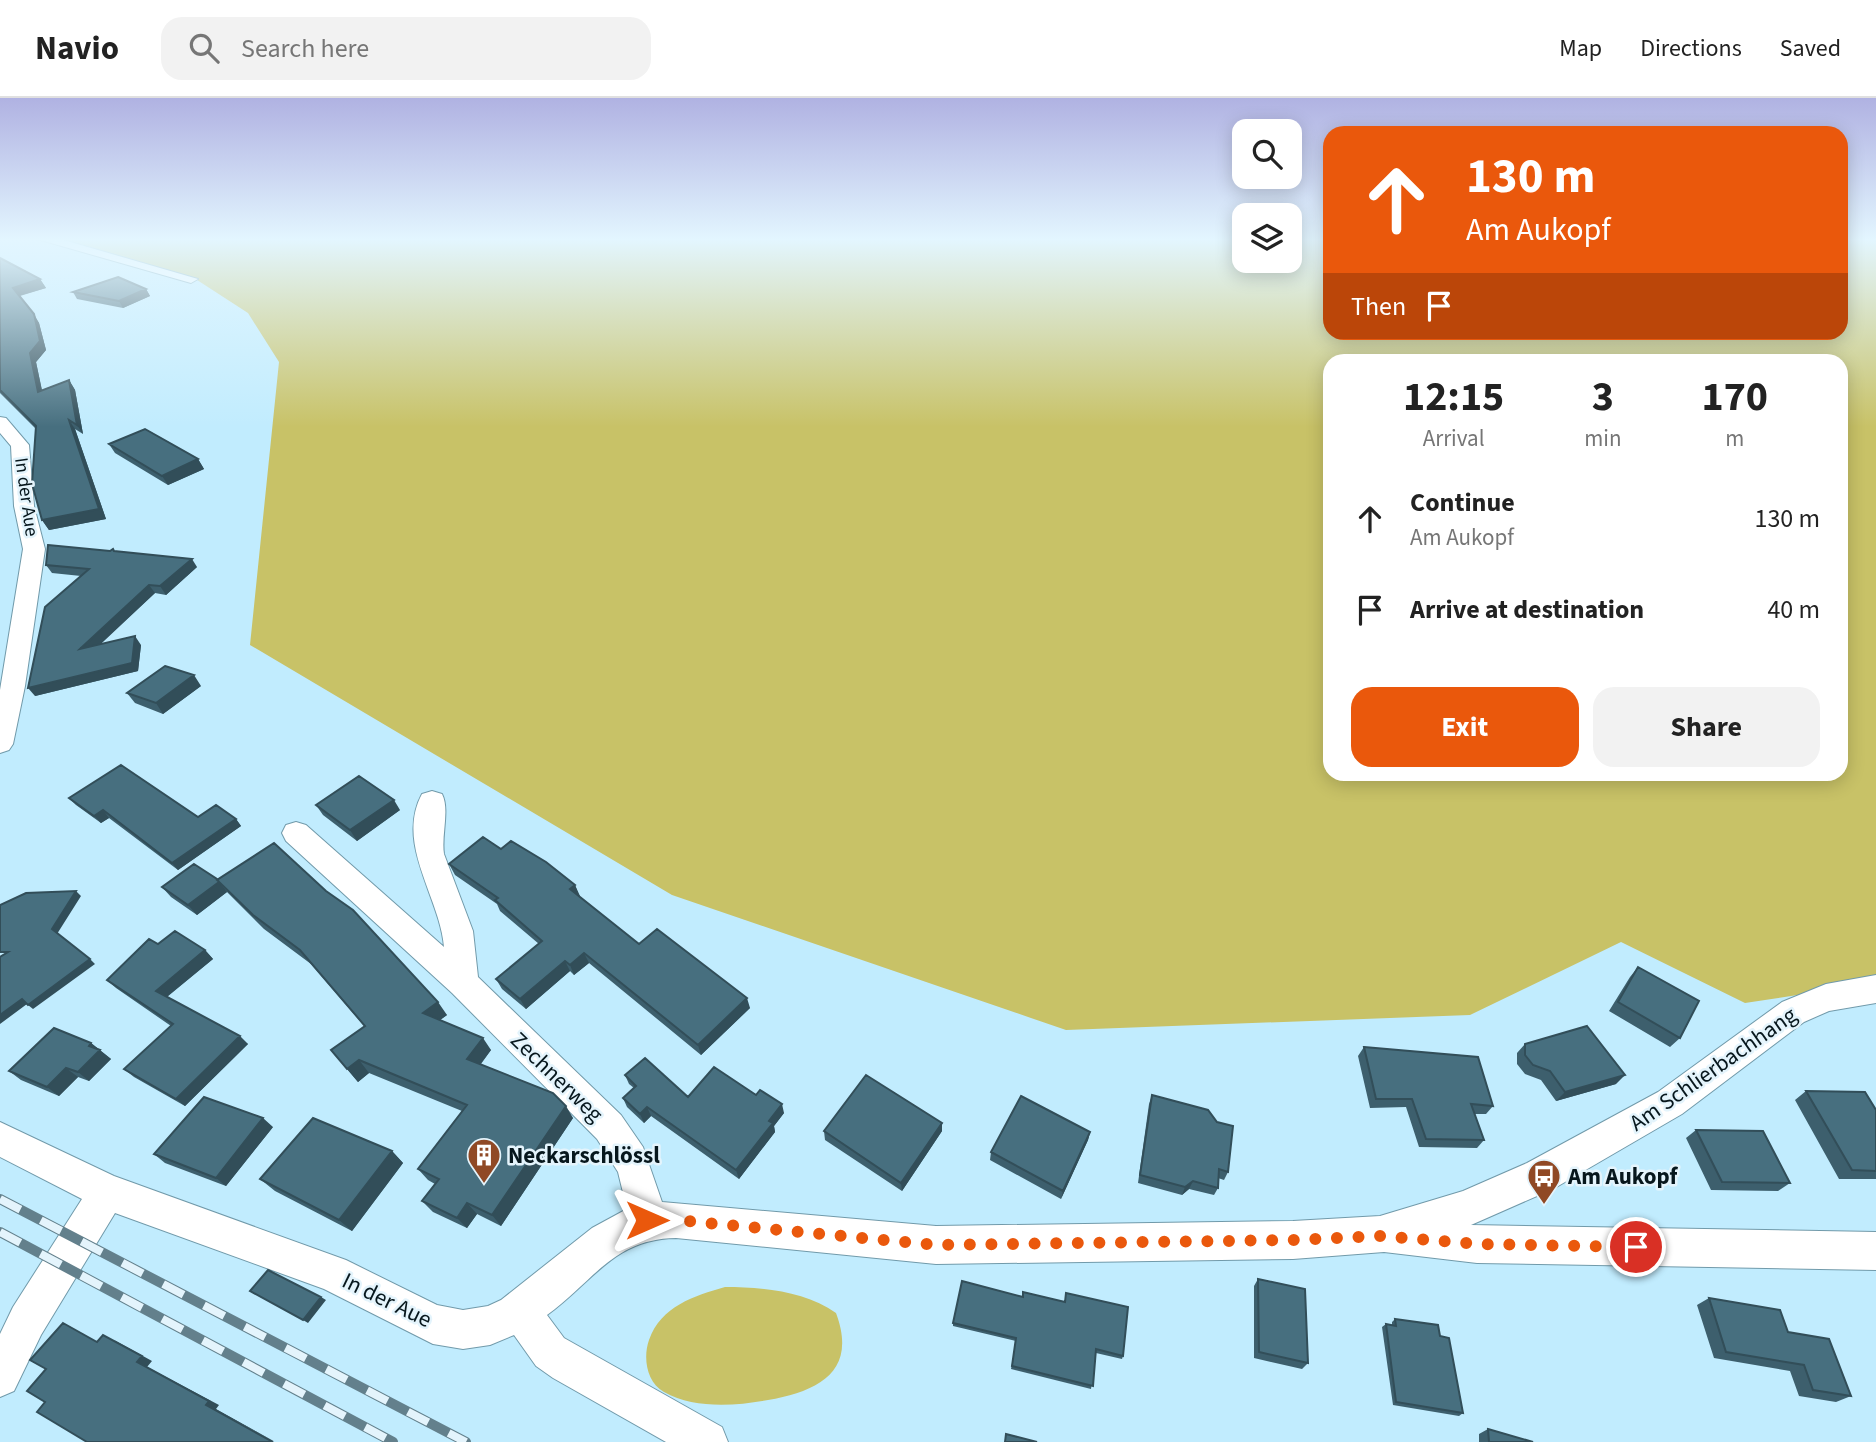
<!DOCTYPE html>
<html lang="en">
<head>
<meta charset="utf-8">
<style>
  :root { --surface:#fff; --page:#f2f2f2; --text:#222; --muted:#767676; --line:#e0e0e0; --accent:#ea580c }
  body { margin:0; font-family:"Source Sans 3",sans-serif; background:var(--page); color:var(--text); height:100vh; display:flex; flex-direction:column; font-size:26px; white-space:nowrap }
  * { box-sizing:border-box; margin:0 }
  p { font-size:23px; color:var(--muted) }
  .icon { flex:none; width:38px; height:38px; fill:none; stroke:currentColor; stroke-width:2; stroke-linecap:round; stroke-linejoin:round }
  .map { position:relative; flex:1; overflow:hidden }
  .drawer { position:absolute; left:1323px; top:256px; width:525px; height:427px; display:flex; flex-direction:column; background:var(--surface); border-radius:21px; box-shadow:0 4px 18px #0003 }
  .drawer>* { flex:none }
  .banner { position:absolute; left:1323px; top:28px; width:525px; height:214px; border-radius:21px; box-shadow:0 4px 18px #0003; background:#ea580c; color:#fff; overflow:hidden }
  .fabs { position:absolute; left:1232px; top:21px; display:grid; gap:14px }
  .fabs a { display:grid; place-items:center; width:70px; height:70px; border-radius:14px; background:var(--surface); box-shadow:0 4px 18px #0003; font-size:35px }
  .pin { position:absolute; display:grid; place-items:center; width:60px; height:60px; color:#fff; margin:-30px; border:4px solid #fff; border-radius:50%; box-shadow:0 2px 7px #0007 }
  .me { position:absolute; width:77px; margin:-38px; rotate:90deg; stroke-linejoin:round; filter:drop-shadow(0 0 5px #0008) }
  .turn { display:flex; align-items:center; gap:24px; height:147px; padding:0 28px; font-size:32px }
  .turn .icon { width:91px; height:91px; stroke-width:2.5 }
  .turn b { display:block; font-size:49px; line-height:60px }
  .then { display:flex; align-items:center; height:66px; padding:0 28px; background:#0003; gap:14px; font-size:26px }
  .eta { display:flex; justify-content:space-evenly; align-items:center; height:119px; text-align:center }
  .eta b { font-size:42px; font-weight:700; line-height:49px }
  .cta { display:flex; gap:14px; margin-top:auto; padding:14px 28px }
  .cta a { flex:1; height:80px; border-radius:21px; background:var(--accent); color:#fff; font-size:28px; font-weight:700; line-height:80px; text-align:center }
  .cta a+a { background:var(--page); color:var(--text) }
  ul { padding:0; list-style:none }
  li { display:flex; align-items:center; gap:21px; height:91px; padding:0 28px }
  li div { flex:1 }
  li b { display:block; font-size:26px }
  li em { font-style:normal }
  header { display:flex; align-items:center; gap:42px; box-sizing:border-box; height:98px; padding:0 35px; background:var(--surface); border-bottom:2px solid var(--line) }
  header strong { font-size:33px }
  nav { display:flex; gap:38px; margin-inline-start:auto; font-size:24px }
  .search { width:490px; height:63px; background:var(--page); display:flex; align-items:center; gap:18px; box-sizing:border-box; padding:0 24px; border-radius:21px; color:var(--muted); font-size:26px }
  .map>svg:first-child { display:block }
</style>
</head>
<body>
<header>
<strong>Navio</strong>
<div class="search"><svg class="icon" aria-label="search" viewBox="0 0 24 24"><circle cx="10" cy="10" r="6"/><path d="M15 15l6 6"/></svg>Search here</div>
<nav><a>Map</a><a>Directions</a><a>Saved</a></nav>
</header>
<div class="map">
<svg width="1876" height="1344" viewBox="0 0 1876 1344">
  <rect width="100%" height="100%" fill="#c1ecfe"/>
  <path fill="#c8c267" fill-rule="evenodd" d="M59 141H1244V163H1290V141H1330V234H1841V141H1876V885L1745 905 1621 844 1470 917 1066 932 672 797 250 547 279 264 248 215 194 180ZM1330 262H1841V676H1330Z
    M725 1189C762 1189 805 1193 836 1215 858 1274 818 1293 768 1302 735 1308 694 1311 664 1294 646 1284 643 1259 649 1242 661 1208 694 1198 725 1189Z"/>
  <g fill="none" stroke-linecap="round" stroke-linejoin="round">
    <defs>
      <path id="minor" d="M37 141H60L198 181 191 185Z
        M0 319 6 320 29 347 34 408 45 451 25 588 13 646 9 652 0 655V592L23 451 14 408 11 348 0 335Z
        M432 693 442 696C450 712 441 737 444 756L473 833 478 879 621 1017 643 1049 662 1104 936 1128 1293 1123 1380 1118 1463 1093 1527 1065 1658 994 1782 904 1826 886 1876 877V905L1829 913 1804 924 1682 1016 1553 1091 1471 1127 1876 1134V1172L1477 1165 1384 1154 1293 1161 936 1166 676 1140C613 1141 593 1184 547 1217L564 1240 722 1329 728 1344H666L553 1280 536 1268 514 1237 490 1247 463 1251 433 1246 324 1191 115 1115 41 1237 14 1293 0 1299V1236L13 1209 82 1101 0 1059V1024L114 1078 346 1162 437 1207 463 1212 488 1208 501 1202 592 1130 627 1111 618 1074 597 1041 452 895 286 743 282 735 286 727 296 724 306 727 444 849C440 799 395 746 422 696Z"/>
    </defs>
    <use href="#minor" stroke="#719aaa" stroke-width="2"/>
    <use href="#minor" fill="#fff" fill-rule="evenodd"/>
    <defs>
      <path id="rail" d="M0 1101 466 1344
        M0 1134 393 1344"/>
    </defs>
    <use href="#rail" stroke="#63808c" stroke-width="10"/>
    <use href="#rail" stroke="#e4f4fc" stroke-width="8" stroke-dasharray="23" stroke-linecap="butt"/>
  </g>
  <path fill="#3d5f6d" d="M0 160 40 181 46 190 20 198 39 225 46 252 36 264 42 292 69 282 75 292 83 336 75 331 106 421 49 432 42 422 35 330 0 295Z
    M146 191 150 198 123 210 77 201 73 194Z
    M109 346 198 361 204 371 168 387 115 355Z
    M115 454 197 469 166 497 155 495 100 546 141 547 138 573 35 598 81 478 52 475 46 467Z
    M201 588 163 616 135 605 127 595Z
    M69 700 198 719 236 721 241 728 178 772 109 720 101 725 76 707Z
    M316 707 400 712 357 743 323 717Z
    M501 751 575 787 579 798 639 846 750 910 701 957 589 865 574 877 570 873 526 911 502 891 496 881 539 846 500 813 497 806 455 777 449 766Z
    M217 781 447 917 440 922 491 952 481 966 573 1020 501 1128 477 1116 467 1130 433 1114 422 1103 435 1086 428 1082 418 1071 462 1013 369 975 358 984 331 952 365 929 311 866 264 831 227 794 197 817 171 799 162 789Z
    M158 846 205 852 213 861 167 899 248 946 185 1008 134 979 124 971 171 928 116 890 107 882Z
    M1638 869 1680 940 1670 949 1609 913 1630 879Z
    M91 945 111 961 89 983 78 979 59 998 21 982 9 973Z
    M1525 946 1616 986 1556 1003 1541 982 1525 976 1517 966V955Z
    M1364 949 1493 1008 1486 1016H1474L1484 1042 1477 1050 1419 1049 1406 1009 1370 1010 1358 958Z
    M625 977 688 999 756 997 784 1015 774 1028 775 1034 739 1081 651 1018 644 1025 627 1009 623 1000 634 990 629 986Z
    M1806 993 1876 1012V1081H1839L1795 1002Z
    M1152 997 1228 1074 1224 1082 1218 1080V1090L1214 1097 1189 1091 1182 1097 1138 1085 1149 1006Z
    M942 1025V1033L902 1093 825 1042 824 1033Z
    M273 1029 226 1088 165 1065 154 1056Z
    M1696 1032 1790 1085 1778 1093 1711 1092 1686 1040Z
    M1090 1034 1088 1042 1061 1101 990 1062 991 1054Z
    M392 1053 403 1065 352 1133 275 1093 260 1081Z
    M1258 1181 1308 1265 1302 1271 1254 1260V1188Z
    M1066 1195 1123 1258 1122 1261 1096 1255 1091 1291 1011 1271 1016 1243 953 1228V1225L1065 1204Z
    M1709 1200 1788 1234 1851 1298 1836 1304 1799 1298 1790 1273 1714 1260 1697 1207Z
    M1395 1221 1440 1238 1463 1315 1459 1318 1393 1307 1382 1229 1386 1226 1392 1227V1224Z
    M1488 1331 1533 1344H1479V1336Z"/>
  <path fill="#324e59" d="M40 181 46 190 18 198 13 190Z
    M146 191 150 198 123 210 119 203Z
    M34 216 39 225 46 252 36 264 44 303 38 294 30 255Z
    M69 282 75 292 83 336 77 327Z
    M69 322 75 331 106 421 49 432 42 422Z
    M198 361 204 371 168 387 162 378Z
    M192 461 197 469 166 497 160 488Z
    M149 487 155 495 87 559 80 551Z
    M135 538 141 547 138 573 35 598 28 590Z
    M194 577 201 588 163 616 156 605Z
    M394 702 400 712 357 743 350 732Z
    M103 712 109 720 101 725 94 718Z
    M236 721 241 728 178 772 172 765Z
    M219 784 227 794 197 817 188 807Z
    M575 787 580 798 575 802 570 791Z
    M76 793 81 798 57 836 52 831Z
    M205 852 213 861 164 901 156 893Z
    M584 855 589 865 574 877 570 867Z
    M90 861 95 866 33 911 28 907Z
    M565 863 570 873 526 911 520 901Z
    M747 900 750 910 701 957 698 947Z
    M22 901 27 906 0 926V917Z
    M438 904 447 917 432 928 423 915Z
    M240 938 248 946 185 1008 176 1001Z
    M483 940 491 952 475 973 467 961Z
    M91 945 111 961 89 983 78 974 89 948Z
    M359 962 369 975 358 984 347 971Z
    M66 970 78 979 59 998 47 989Z
    M1625 977 1616 986 1556 1003 1565 994Z
    M782 1006 784 1015 774 1028 775 1034 739 1081 736 1072 769 1023Z
    M566 1008 573 1020 501 1128 492 1117Z
    M647 1009 651 1018 644 1025 640 1016Z
    M263 1020 273 1029 226 1088 216 1080Z
    M942 1025V1033L902 1093 901 1085Z
    M1090 1034 1088 1042 1061 1101 1063 1093Z
    M392 1053 403 1065 352 1133 339 1122Z
    M1193 1083 1189 1091 1182 1097 1185 1089Z
    M467 1105 477 1116 467 1130 457 1120Z
    M321 1199 326 1202 308 1225 303 1222Z
    M114 1242 152 1263 147 1269 219 1307 216 1311 275 1344 206 1307 137 1264Z"/>
  <path fill="#476f7f" stroke="#324e59" stroke-width="2" d="M0 160 40 181 13 190 34 216 40 243 30 255 38 294 69 282 77 327 69 322 99 411 42 422 32 386 36 328 0 292Z
    M118 179 146 191 119 203 73 194Z
    M145 331 198 361 162 378 109 346Z
    M48 447 110 453 113 451 114 453 192 461 160 488 149 487 80 551 135 538 132 565 28 590 45 509 89 471 46 467Z
    M165 568 194 577 156 605 127 595Z
    M121 667 198 719 216 707 236 721 172 765 103 712 94 718 69 700Z
    M359 678 394 702 350 732 316 707Z
    M483 739 501 751 511 743 546 764 575 787 570 791 639 846 657 831 747 900 698 947 584 855 570 867 565 863 520 901 496 881 542 843 495 802 498 800 449 766Z
    M274 745 326 793 353 812 438 904 423 915 483 940 467 961 553 995 566 1008 492 1117 467 1105 457 1120 422 1103 439 1081 418 1071 467 1007 359 962 347 971 331 952 365 928 300 852 253 817 217 782Z
    M194 766 217 781 219 784 188 807 162 789Z
    M76 793 52 831 90 861 28 907 22 901 0 917V859L8 854H0V807L26 795Z
    M175 833 205 852 156 893 240 938 176 1001 124 971 173 926 107 882 149 841 158 846Z
    M1638 869 1699 903 1680 940 1618 904Z
    M1587 928 1625 977 1565 994 1550 973 1533 967 1525 957V946Z
    M54 930 91 945 89 948 100 952 78 974 66 970 47 989 9 973Z
    M1364 949 1478 959 1493 1008 1471 1006 1484 1042 1426 1041 1412 1001H1376Z
    M645 960 688 999 714 969 756 997 760 992 782 1006 769 1023 773 1025 736 1072 647 1009 640 1016 623 1000 636 988 625 977Z
    M866 977 942 1025 901 1085 824 1033Z
    M1806 993 1865 994 1876 1012V1073L1852 1072Z
    M1152 997 1208 1012 1217 1024 1233 1028 1228 1074 1219 1071 1218 1090 1193 1083 1185 1089 1140 1077Z
    M1021 998 1090 1034 1063 1093 991 1054Z
    M204 999 263 1020 216 1080 154 1056Z
    M313 1020 392 1053 339 1122 260 1081Z
    M1696 1032 1763 1033 1790 1085 1722 1084Z
    M268 1172 321 1199 303 1222 250 1193Z
    M1258 1181 1305 1191 1308 1265 1259 1254Z
    M962 1183 1023 1199V1194L1065 1204 1066 1195 1128 1209 1123 1258 1096 1251 1093 1288 1012 1268 1016 1240 953 1225Z
    M1709 1200 1780 1212 1788 1234 1829 1241 1851 1298 1813 1292 1804 1267 1726 1254Z
    M1395 1221 1438 1227 1440 1238 1449 1240 1463 1315 1396 1304 1386 1226 1396 1228Z
    M63 1225 97 1244 103 1237 142 1258 137 1264 209 1303 206 1307 273 1344H87L37 1314 45 1304 27 1293 46 1271 30 1262Z
    M1488 1331 1533 1344H1489Z
    M1006 1336 1037 1344H1005Z"/>
  <linearGradient id="sky" x2="0" y2="1"><stop stop-color="#b0b2e2"/><stop offset="0.43" stop-color="#e3f6ff"/><stop offset="1" stop-color="#e3f6ff" stop-opacity="0"/></linearGradient>
  <rect width="1876" height="329" fill="url(#sky)"/>
  <g fill="none" stroke-linecap="round" stroke-linejoin="round">
    <path stroke="#ea580c" stroke-width="12" stroke-dasharray="0 21.6" d="M647 1122H676L936 1147 1293 1142 1380 1138 1478 1146 1636 1149"/>
  </g>
  <defs>
    <symbol id="building-pin" viewBox="-11 -11 22 30"><path d="M0 17L-7.5 6A9.5 9.5 0 1 1 7.5 6Z" fill="#904925" stroke="#e4f4fc"/><path d="M-4-6H4V6H1V3H-1V6H-4ZM-2.5-4.3h1.7v1.8h-1.7ZM.8-4.3h1.7v1.8H.8ZM-2.5-1h1.7V.8h-1.7ZM.8-1h1.7V.8H.8Z" fill="#fff"/></symbol>
    <symbol id="bus-pin" viewBox="-11 -11 22 30"><path d="M0 17L-7.5 6A9.5 9.5 0 1 1 7.5 6Z" fill="#904925" stroke="#e4f4fc"/><path d="M-5-6H5V4H4V6H2V4H-2V6H-4V4H-5ZM-3.5-4V0h7V-4ZM-3.5 1.2v1.5H-2V1.2ZM2 1.2v1.5H3.5V1.2Z" fill="#fff"/></symbol>
  </defs>
  <g fill-rule="evenodd">
    <use href="#building-pin" x="465" y="1038" width="38" height="52"/>
    <use href="#bus-pin" x="1525" y="1059" width="38" height="52"/>
  </g>
  <g text-anchor="middle" dominant-baseline="central" stroke-width="5" stroke-linejoin="round" paint-order="stroke">
    <g font-size="19" fill="#07171d" stroke="#e4f4fc">
      <text transform="translate(26 399) rotate(82)">In der Aue</text>
    </g>
    <g font-size="23" fill="#07171d" stroke="#e4f4fc">
      <text transform="translate(1713 971) rotate(-35)">Am Schlierbachhang</text>
      <text transform="translate(557 979) rotate(44)">Zechnerweg</text>
      <text transform="translate(387 1202) rotate(26)">In der Aue</text>
    </g>
    <g font-size="23" font-weight="bold" fill="#07171d" stroke="#e4f4fc" text-anchor="start">
      <text x="508" y="1057">Neckarschlössl</text>
      <text x="1568" y="1078">Am Aukopf</text>
    </g>
  </g>
</svg>
<div class="fabs">
<a><svg class="icon" aria-label="search" viewBox="0 0 24 24"><circle cx="10" cy="10" r="6"/><path d="M15 15l6 6"/></svg></a>
<a><svg class="icon" aria-label="layers" viewBox="0 0 24 24"><path d="M12 4l9 5-9 5-9-5zM3 14l9 5 9-5"/></svg></a>
</div>
<div class="pin" style="left:1636px;top:1149px;background:#d93025"><svg class="icon" aria-label="arrive" viewBox="0 0 24 24"><path d="M6 21V4h12l-3 4 3 4H6"/></svg></div>
<svg class="me" style="left:647px;top:1122px" viewBox="-20 -20 40 40"><path d="M0-17L14 15 0 8-14 15z" fill="#ea580c" stroke="#fff" stroke-width="4"/></svg>
<div class="banner">
<div class="turn"><svg class="icon" aria-label="ahead" viewBox="0 0 24 24"><path d="M12 20V5M6 11l6-6 6 6"/></svg><div><b>130 m</b>Am Aukopf</div></div>
<div class="then">Then<svg class="icon" aria-label="arrive" viewBox="0 0 24 24"><path d="M6 21V4h12l-3 4 3 4H6"/></svg></div>
</div>
<section class="drawer">
<div class="eta">
<div><b>12:15</b><p>Arrival</p></div>
<div><b>3</b><p>min</p></div>
<div><b>170</b><p>m</p></div>
</div>
<ul>
<li><svg class="icon" aria-label="ahead" viewBox="0 0 24 24"><path d="M12 20V5M6 11l6-6 6 6"/></svg><div><b>Continue</b><p>Am Aukopf</p></div><em>130 m</em></li>
<li><svg class="icon" aria-label="arrive" viewBox="0 0 24 24"><path d="M6 21V4h12l-3 4 3 4H6"/></svg><div><b>Arrive at destination</b></div><em>40 m</em></li>
</ul>
<div class="cta"><a>Exit</a><a>Share</a></div>
</section>
</div>
</body>
</html>
